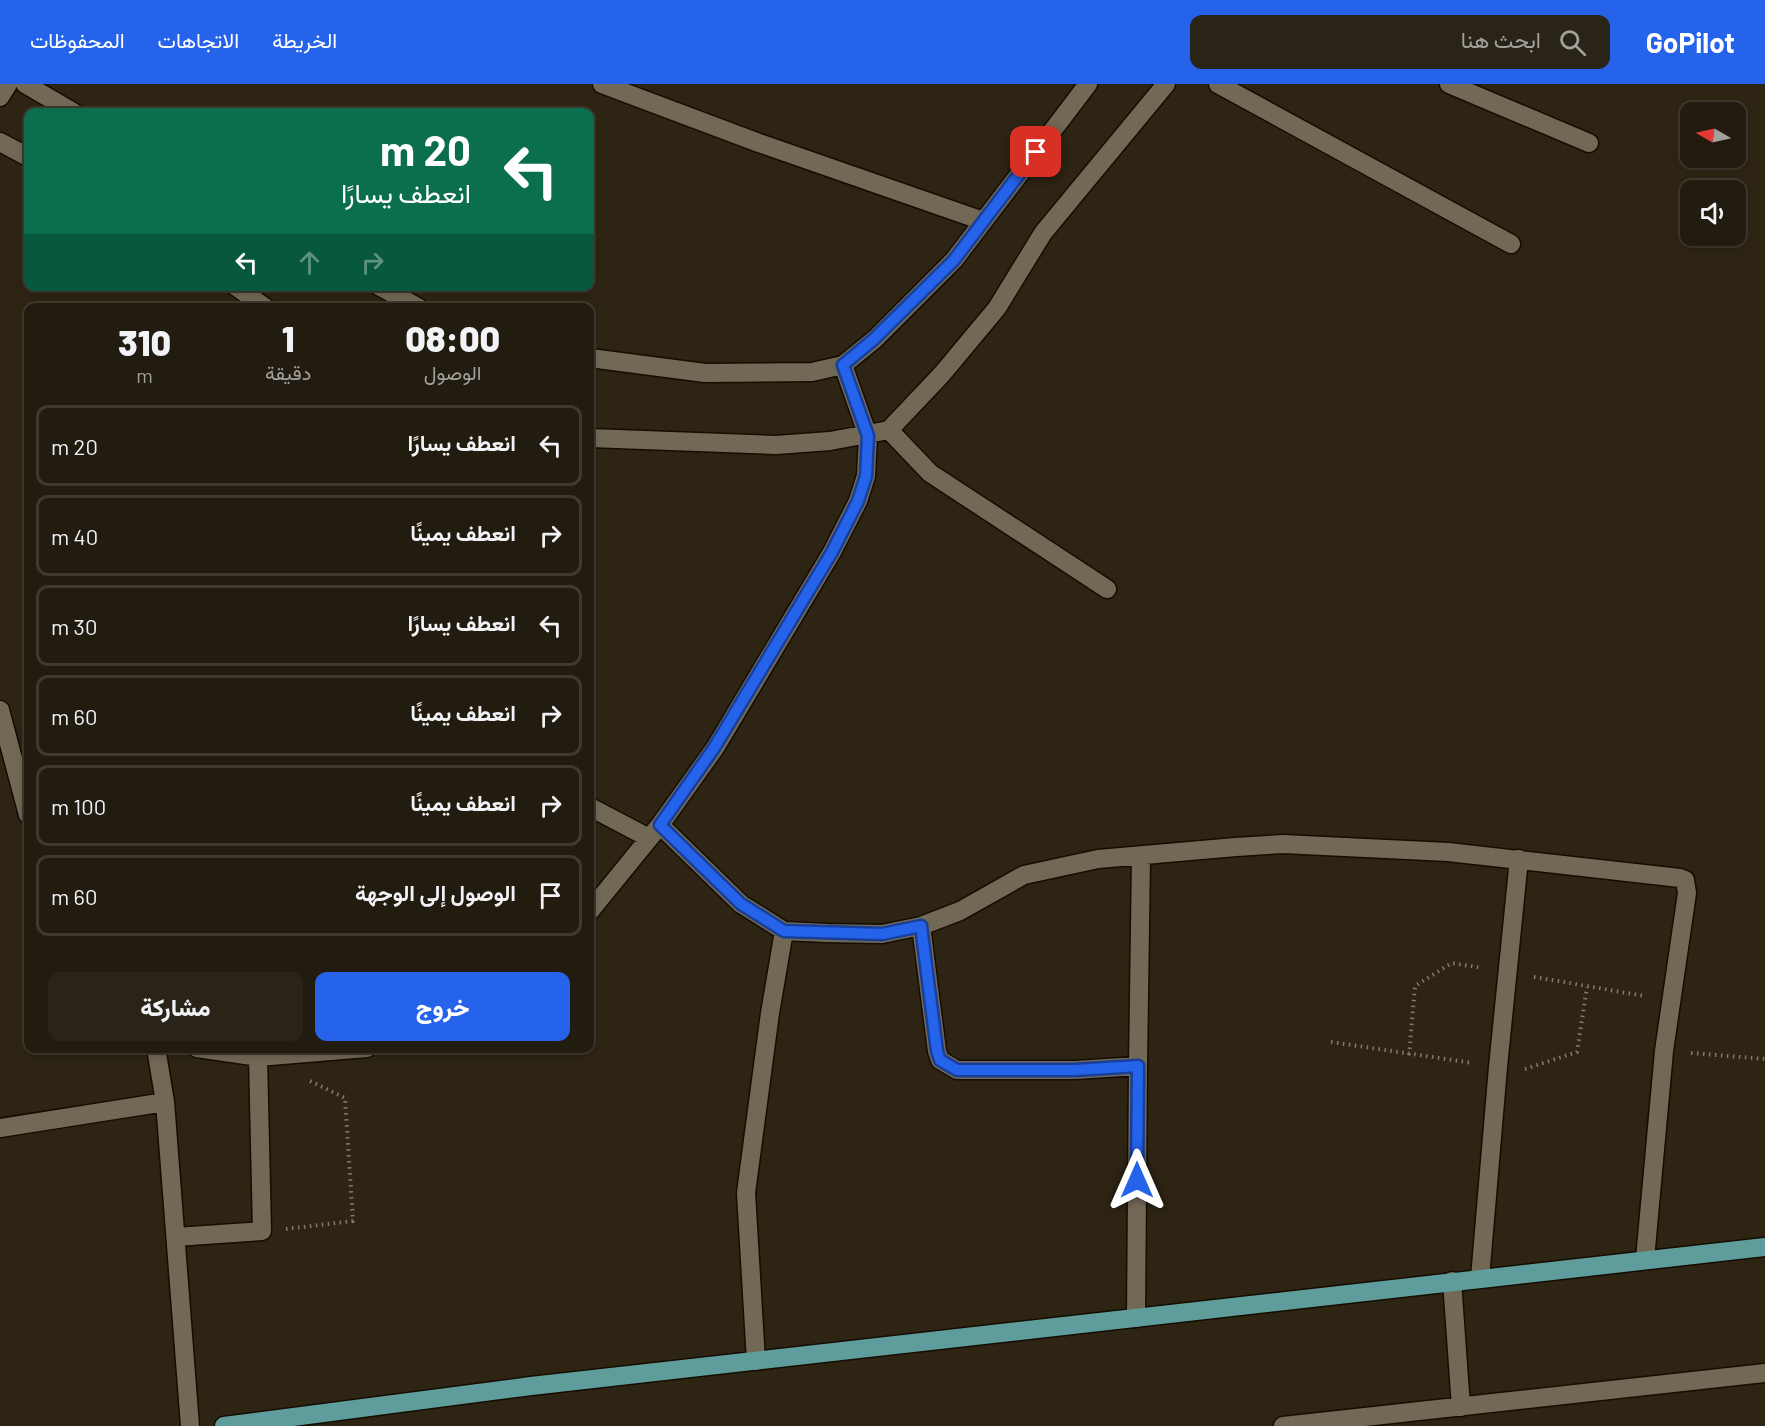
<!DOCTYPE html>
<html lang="ar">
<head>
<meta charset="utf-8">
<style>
  :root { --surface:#221b0f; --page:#2a2418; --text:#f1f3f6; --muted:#a2a19e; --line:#3f392f; --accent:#2563eb }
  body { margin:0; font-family:Barlow,Vazirmatn,sans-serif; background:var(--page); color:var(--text); direction:rtl; height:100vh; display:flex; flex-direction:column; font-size:22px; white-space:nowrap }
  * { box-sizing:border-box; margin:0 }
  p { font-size:20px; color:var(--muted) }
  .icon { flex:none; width:33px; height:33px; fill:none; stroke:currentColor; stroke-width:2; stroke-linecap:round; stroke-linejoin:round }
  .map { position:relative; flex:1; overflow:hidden; direction:ltr }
  .side { position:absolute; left:24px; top:219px; width:570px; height:750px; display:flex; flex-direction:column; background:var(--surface); border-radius:12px; box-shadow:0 3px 9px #0003,0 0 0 2px var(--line); direction:rtl }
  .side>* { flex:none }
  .guide { position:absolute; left:24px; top:24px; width:570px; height:183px; border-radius:12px; box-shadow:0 3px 9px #0003,0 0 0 2px var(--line); direction:rtl; background:#0b6e4f; color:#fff; overflow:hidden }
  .needle { width:39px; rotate:279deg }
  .fabs { position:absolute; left:1680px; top:18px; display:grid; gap:12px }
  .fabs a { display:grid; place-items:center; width:66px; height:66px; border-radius:12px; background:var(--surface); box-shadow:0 3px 9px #0003,0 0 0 2px var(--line); font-size:30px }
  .pin { position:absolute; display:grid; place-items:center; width:51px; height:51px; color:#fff; margin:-26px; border-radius:12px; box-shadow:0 3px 9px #0006 }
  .me { position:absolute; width:66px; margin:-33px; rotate:0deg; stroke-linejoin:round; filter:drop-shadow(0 0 4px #0008) }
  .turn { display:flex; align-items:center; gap:21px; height:126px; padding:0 24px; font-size:27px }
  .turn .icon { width:78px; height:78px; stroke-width:2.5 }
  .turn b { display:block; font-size:42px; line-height:51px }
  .lanes { display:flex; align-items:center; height:57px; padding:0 24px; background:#0003; justify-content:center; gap:30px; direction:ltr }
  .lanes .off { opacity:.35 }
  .eta { display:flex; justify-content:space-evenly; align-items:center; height:102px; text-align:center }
  .eta b { font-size:36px; font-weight:800; line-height:42px }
  .cta { display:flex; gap:12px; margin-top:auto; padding:12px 24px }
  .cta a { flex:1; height:69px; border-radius:12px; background:var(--accent); color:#fff; font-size:24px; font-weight:800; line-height:69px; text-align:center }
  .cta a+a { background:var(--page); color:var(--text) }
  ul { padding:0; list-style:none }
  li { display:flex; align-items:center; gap:18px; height:81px; margin:0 12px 9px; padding:0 12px; border:3px solid var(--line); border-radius:12px }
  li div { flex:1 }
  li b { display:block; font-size:22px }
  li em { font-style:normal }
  header { display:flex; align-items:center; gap:36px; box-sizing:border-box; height:84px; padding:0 30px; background:var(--accent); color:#fff }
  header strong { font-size:28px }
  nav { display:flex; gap:33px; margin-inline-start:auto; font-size:21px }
  .search { width:420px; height:54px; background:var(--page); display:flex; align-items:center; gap:15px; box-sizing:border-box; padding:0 21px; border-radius:12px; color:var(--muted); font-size:22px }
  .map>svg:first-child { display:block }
</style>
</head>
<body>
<header>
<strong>GoPilot</strong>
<div class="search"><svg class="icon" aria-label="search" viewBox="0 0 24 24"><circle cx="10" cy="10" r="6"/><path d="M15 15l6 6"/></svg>ابحث هنا</div>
<nav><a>الخريطة</a><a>الاتجاهات</a><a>المحفوظات</a></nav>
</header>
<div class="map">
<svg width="1765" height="1342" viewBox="0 0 1765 1342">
  <rect width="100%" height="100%" fill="#2d2414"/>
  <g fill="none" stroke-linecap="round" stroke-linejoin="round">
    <defs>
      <path id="minor" d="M25 0 73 28
        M602 0 759 59 983 137
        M1218 0 1511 160
        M1449 0 1589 59
        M0 13 8 0
        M0 58 28 73
        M235 202 266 224
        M379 202 419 224
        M590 274 705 289 812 288 843 281 875 255 954 176 1088 0
        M889 346 930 389 1107 505
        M590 354 776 361 830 357 889 346 942 290 997 224 1043 149 1166 0
        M0 626 28 731
        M590 723 649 754
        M660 741 741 820 784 847 827 849 882 850 921 842 960 827 1024 791 1098 775 1236 763 1283 760 1448 768 1680 794 1685 796 1687 809 1664 967 1645 1175
        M590 827 660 741 715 664 832 468 858 417 866 392 868 352 843 281
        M921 842 937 967 940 976 957 986H1075L1138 982 1136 1234
        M156 964 165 1018 190 1342
        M197 964 258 973 367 964
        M1138 982 1141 773
        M0 1044 165 1018
        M176 1153 262 1147 258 973
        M1480 1194 1498 983 1519 775
        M1452 1197 1461 1323
        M756 1277 746 1109 770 929 784 847
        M1283 1342 1765 1289"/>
      <path id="major" d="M224 1342 531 1302 1765 1163"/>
    </defs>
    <use href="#minor" stroke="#150d01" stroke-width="21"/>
    <use href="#major" stroke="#150d01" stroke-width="21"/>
    <path stroke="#837c6e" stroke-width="4" stroke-dasharray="1.5 4.5" stroke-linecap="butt" d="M1534 893 1645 912
      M1331 958 1473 979
      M1691 969 1765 975
      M1409 971 1415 902 1452 879 1482 884
      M1525 985 1577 968 1587 903
      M286 1145 353 1137 345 1014 308 996"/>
    <use href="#minor" stroke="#726856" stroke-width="18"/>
    <use href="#major" stroke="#5f9d9c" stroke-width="18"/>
  </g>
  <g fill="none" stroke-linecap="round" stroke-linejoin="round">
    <defs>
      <path id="route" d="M1036 68 954 176 874 255 843 281 868 352 866 392 858 417 832 468 714 664 660 741 741 820 784 847 882 850 921 842 937 967 940 976 957 986H1075L1138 982 1137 1096"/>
    </defs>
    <use href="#route" stroke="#184099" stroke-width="15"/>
    <use href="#route" stroke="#2563eb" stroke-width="10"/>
  </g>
</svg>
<div class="fabs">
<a><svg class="needle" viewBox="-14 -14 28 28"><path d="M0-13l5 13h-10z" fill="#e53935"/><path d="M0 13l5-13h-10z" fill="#a2a19e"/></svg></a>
<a><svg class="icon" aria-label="sound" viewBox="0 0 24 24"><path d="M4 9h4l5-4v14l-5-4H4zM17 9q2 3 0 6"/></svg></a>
</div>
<div class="pin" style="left:1036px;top:68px;background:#d93025"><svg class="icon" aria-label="arrive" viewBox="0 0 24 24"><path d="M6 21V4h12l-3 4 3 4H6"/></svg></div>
<svg class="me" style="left:1137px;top:1096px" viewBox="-20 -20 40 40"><path d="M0-17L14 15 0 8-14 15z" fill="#2563eb" stroke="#fff" stroke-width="4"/></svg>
<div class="guide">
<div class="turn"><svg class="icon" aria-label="left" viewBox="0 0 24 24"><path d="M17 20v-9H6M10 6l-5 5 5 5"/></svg><div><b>20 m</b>انعطف يسارًا</div></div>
<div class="lanes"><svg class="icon" aria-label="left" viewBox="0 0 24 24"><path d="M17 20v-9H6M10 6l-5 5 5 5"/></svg><svg class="icon off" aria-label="ahead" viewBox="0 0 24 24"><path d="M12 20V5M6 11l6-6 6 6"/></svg><svg class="icon off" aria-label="right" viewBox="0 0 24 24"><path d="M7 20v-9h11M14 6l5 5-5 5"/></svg></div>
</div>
<section class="side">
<div class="eta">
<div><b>08:00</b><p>الوصول</p></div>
<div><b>1</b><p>دقيقة</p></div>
<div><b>310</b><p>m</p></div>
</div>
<ul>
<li><svg class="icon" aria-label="left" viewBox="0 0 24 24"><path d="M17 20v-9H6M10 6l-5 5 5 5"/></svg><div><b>انعطف يسارًا</b></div><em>20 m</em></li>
<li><svg class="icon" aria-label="right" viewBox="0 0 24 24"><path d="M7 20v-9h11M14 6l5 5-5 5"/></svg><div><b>انعطف يمينًا</b></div><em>40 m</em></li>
<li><svg class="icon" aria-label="left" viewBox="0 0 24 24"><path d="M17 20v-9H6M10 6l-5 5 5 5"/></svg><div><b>انعطف يسارًا</b></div><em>30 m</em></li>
<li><svg class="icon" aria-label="right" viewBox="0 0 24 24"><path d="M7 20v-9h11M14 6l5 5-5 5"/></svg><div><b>انعطف يمينًا</b></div><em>60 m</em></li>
<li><svg class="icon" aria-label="right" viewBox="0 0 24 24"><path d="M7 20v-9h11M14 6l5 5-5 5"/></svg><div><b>انعطف يمينًا</b></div><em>100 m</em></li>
<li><svg class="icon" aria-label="arrive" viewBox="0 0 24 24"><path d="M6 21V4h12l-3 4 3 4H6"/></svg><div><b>الوصول إلى الوجهة</b></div><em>60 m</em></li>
</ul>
<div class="cta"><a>خروج</a><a>مشاركة</a></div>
</section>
</div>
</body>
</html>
